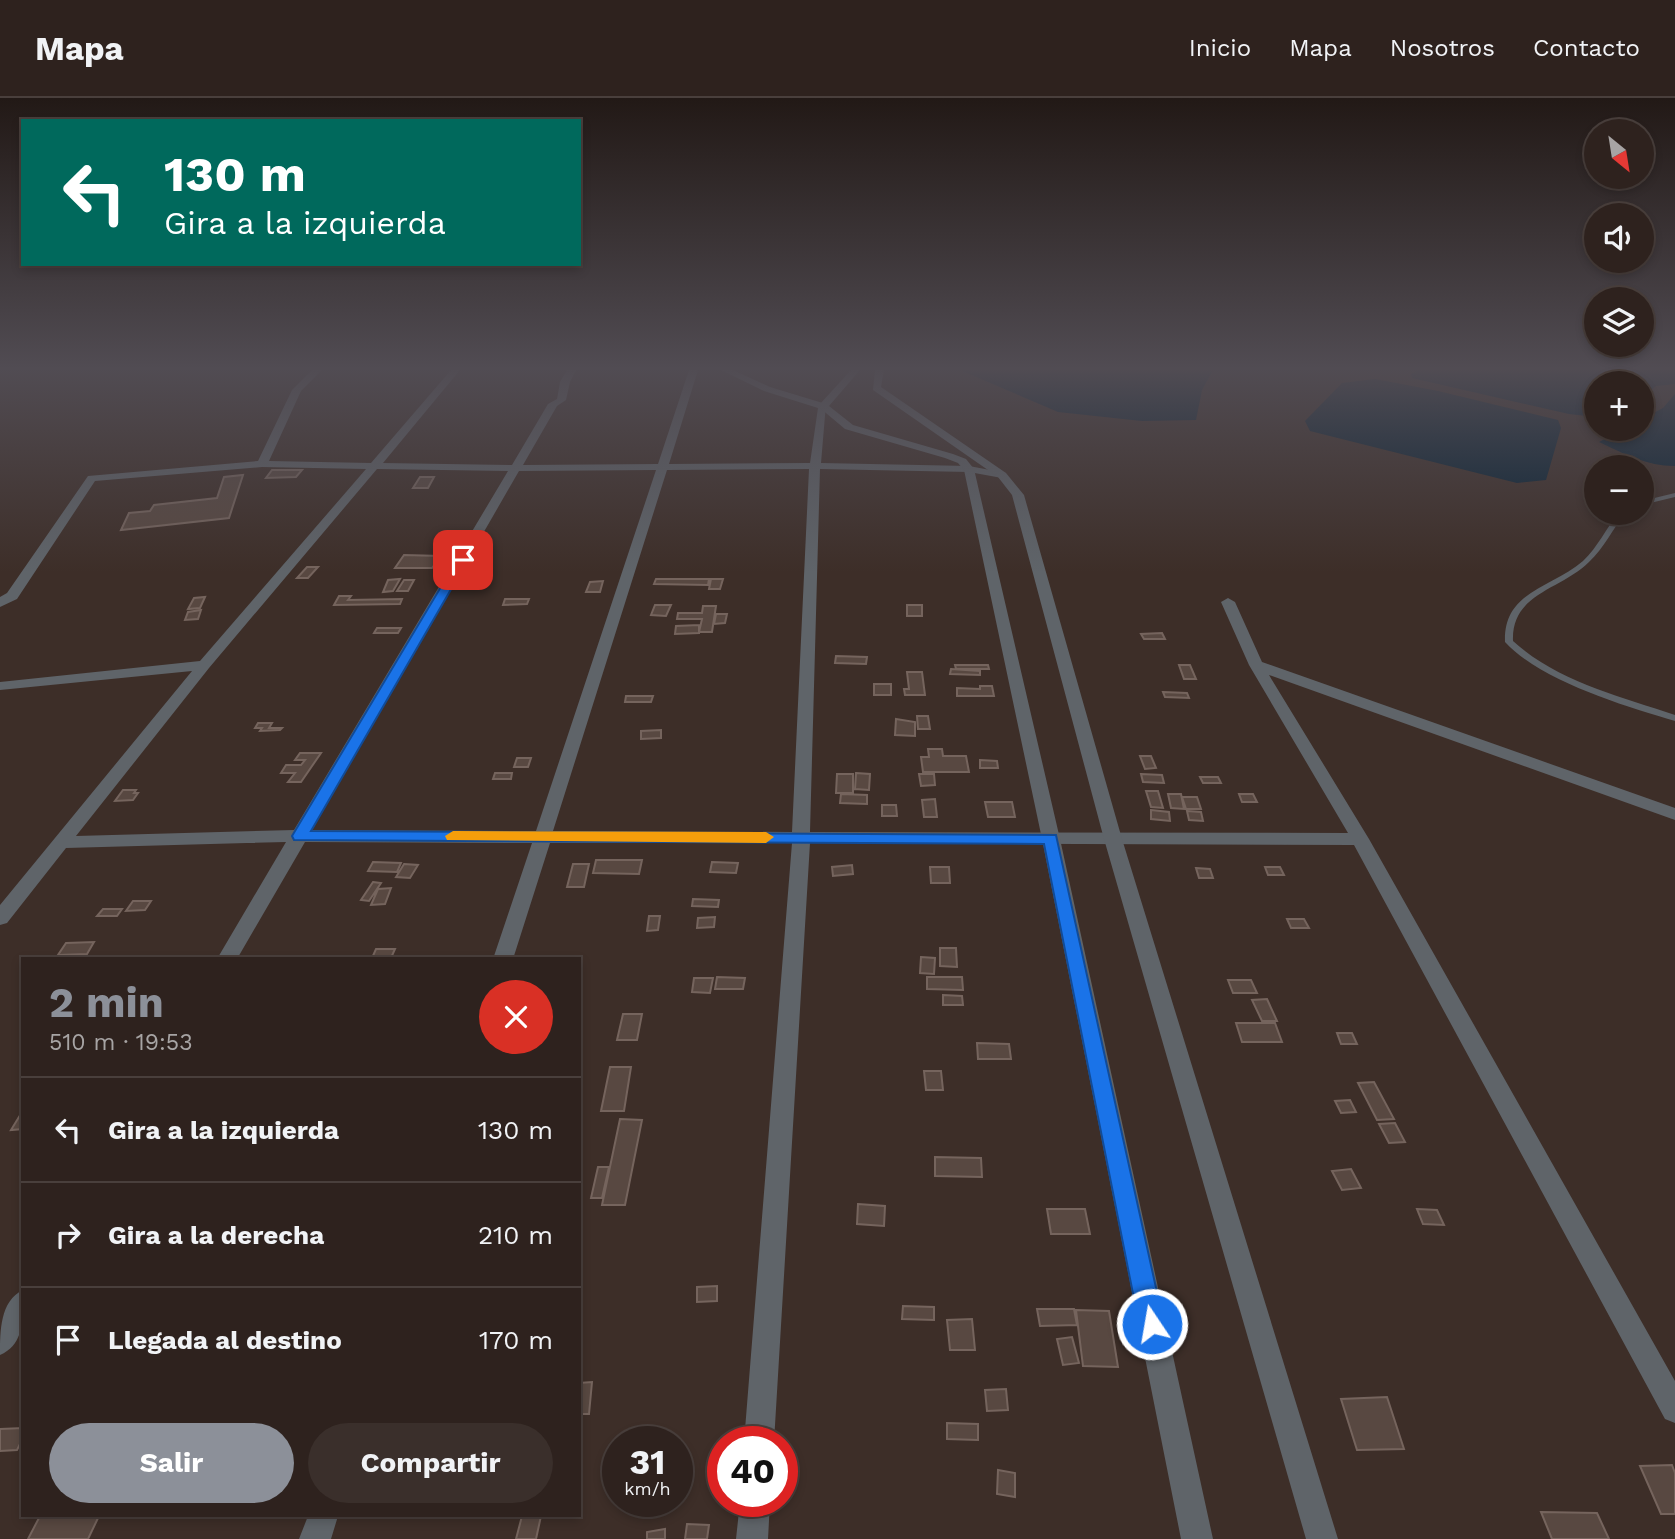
<!DOCTYPE html>
<html lang="es">
<head>
<meta charset="utf-8">
<style>
  :root { --surface:#2e221e; --page:#3a2f2b; --text:#f1f3f6; --muted:#a7a4a4; --line:#493f3c; --accent:#8c9099 }
  body { margin:0; font-family:"Work Sans",sans-serif; background:var(--page); color:var(--text); height:100vh; display:flex; flex-direction:column; font-size:26px; white-space:nowrap }
  * { box-sizing:border-box; margin:0 }
  p { font-size:23px; color:var(--muted) }
  .icon { flex:none; width:38px; height:38px; fill:none; stroke:currentColor; stroke-width:2; stroke-linecap:round; stroke-linejoin:round }
  .map { position:relative; flex:1; overflow:hidden }
  .drawer { position:absolute; left:21px; top:859px; width:560px; height:560px; display:flex; flex-direction:column; background:var(--surface); border-radius:0px; box-shadow:0 4px 10px #0003,0 0 0 2px var(--line) }
  .drawer>* { flex:none }
  .hud { position:absolute; left:21px; top:21px; width:560px; height:147px; border-radius:0px; box-shadow:0 4px 10px #0003,0 0 0 2px var(--line); background:#00695c; color:#fff; overflow:hidden }
  .needle { width:46px; rotate:150deg }
  .buttons { position:absolute; left:1584px; top:21px; display:grid; gap:14px }
  .buttons a { display:grid; place-items:center; width:70px; height:70px; border-radius:50%; background:var(--surface); box-shadow:0 4px 10px #0003,0 0 0 2px var(--line); font-size:35px }
  .speed { position:absolute; left:602px; top:1328px; display:flex; gap:14px; font-size:35px; font-weight:700; text-align:center }
  .speed>* { display:grid; place-content:center; width:91px; height:91px; border-radius:50%; background:var(--surface); box-shadow:0 4px 10px #0003,0 0 0 2px var(--line); line-height:1 }
  .speed small { font-size:18px; font-weight:400 }
  .speed .limit { border:10px solid #d22; background:#fff; color:#111 }
  .pin { position:absolute; display:grid; place-items:center; width:60px; height:60px; color:#fff; margin:-30px; border-radius:14px; box-shadow:0 4px 10px #0006 }
  .me { position:absolute; width:77px; margin:-38px; rotate:348deg; stroke-linejoin:round; filter:drop-shadow(0 0 5px #0008) }
  .turn { display:flex; align-items:center; gap:24px; height:147px; padding:0 28px; font-size:32px }
  .turn .icon { width:91px; height:91px; stroke-width:2.5 }
  .turn b { display:block; font-size:49px; line-height:60px }
  .round { display:grid; place-items:center; flex:none; width:74px; height:74px; border-radius:37px; background:var(--page) }
  .summary { display:flex; align-items:center; justify-content:space-between; height:119px; padding:0 28px }
  h1 { font-size:42px; font-weight:700; line-height:52px; color:var(--accent) }
  .primary-button { display:flex; gap:14px; margin-top:auto; padding:14px 28px }
  .primary-button a { flex:1; height:80px; border-radius:42px; background:var(--accent); color:#fff; font-size:28px; font-weight:700; line-height:80px; text-align:center }
  .primary-button a+a { background:var(--page); color:var(--text) }
  ul { padding:0; list-style:none }
  li { display:flex; align-items:center; gap:21px; height:105px; padding:0 28px; border-top:2px solid var(--line) }
  li div { flex:1 }
  li b { display:block; font-size:26px }
  li em { font-style:normal }
  header { display:flex; align-items:center; gap:42px; box-sizing:border-box; height:98px; padding:0 35px; background:var(--surface); border-bottom:2px solid var(--line) }
  header strong { font-size:33px }
  nav { display:flex; gap:38px; margin-inline-start:auto; font-size:24px }
  .map>svg:first-child { display:block }
</style>
</head>
<body>
<header>
<strong>Mapa</strong>
<nav><a>Inicio</a><a>Mapa</a><a>Nosotros</a><a>Contacto</a></nav>
</header>
<div class="map">
<svg width="1675" height="1441" viewBox="0 0 1675 1441">
  <rect width="100%" height="100%" fill="#3d2e28"/>
  <path fill="#062134" d="M960 272H1213L1202 292 1196 322 1142 323 1058 314Z
    M1419 272H1675V286L1656 288 1642 299V285H1596V319L1569 316 1412 280 1411 276Z
    M1375 281 1438 293 1558 322 1561 330 1546 382 1517 385 1310 333 1305 323 1342 285Z
    M1675 296V368C1646 368 1625 356 1599 344L1624 331H1642V321L1663 310Z"/>
  <path fill="#584841" stroke="#75645d" stroke-width="2" d="M272 372H302L296 379 266 380Z
    M243 377 229 420 121 432 129 415 150 413 154 407 217 400 224 379Z
    M420 379H434L428 390H413Z
    M404 457 441 458 432 470H395Z
    M307 469H318L308 480H297Z
    M400 481 393 493 383 494 388 482Z
    M656 481H709L708 487 654 486Z
    M711 481H723L720 491H709Z
    M404 482H414L408 493H397Z
    M603 483 600 494H586L590 484Z
    M339 498H351L348 502 402 501 400 506 334 507Z
    M205 499 200 510 188 511 194 500Z
    M505 501H529L527 506 503 507Z
    M655 507H671L666 518 651 517Z
    M907 507H922V518H907Z
    M703 508H716L712 534H699L702 521H677L678 515H702Z
    M201 512 198 521 185 522 188 514Z
    M716 516H727L725 525 714 526Z
    M699 527V535L675 536 676 528Z
    M377 530H401L398 535H374Z
    M1162 535 1165 541H1144L1141 536Z
    M836 558 867 559 866 566 835 565Z
    M955 567H988L989 571H956Z
    M1179 567H1190L1196 581H1184Z
    M951 571 980 573V577L950 576Z
    M907 574H922L925 597H905L904 591H909Z
    M874 586H891V597H874Z
    M980 588H992L994 598H957V590L980 591Z
    M1163 594 1187 595 1189 600 1165 599Z
    M626 598H653L651 604H625Z
    M917 618H928L930 631H918Z
    M896 621 915 624V638L895 637Z
    M258 625H272L269 630H282L280 632 260 633 262 630H255Z
    M661 632V640L641 641V633Z
    M928 651H942L943 658H966L969 674H923L921 659H929Z
    M300 655H321L301 684H288L295 675H281L286 667H301L305 662H295Z
    M1140 658H1151L1156 670 1145 671Z
    M517 660H531L528 669H514Z
    M980 662 997 663 998 670H980Z
    M495 675H512L511 681H493Z
    M856 675 870 676 869 692 855 691Z
    M837 676H853V695H836Z
    M919 676H934L935 687 921 688Z
    M1141 676 1162 677 1164 685 1143 684Z
    M1200 679H1218L1221 685H1203Z
    M123 692H136L134 695H138L133 702 115 703Z
    M1146 693H1158L1163 710 1151 709Z
    M841 696 867 697V706L840 705Z
    M1168 696H1181L1184 711 1171 710Z
    M1239 696H1253L1257 704H1242Z
    M1182 699H1197L1201 711H1186Z
    M935 701 937 719H924L922 702Z
    M985 704H1012L1015 719H988Z
    M882 707H896L897 718H882Z
    M1151 712 1169 714 1170 723 1151 721Z
    M1187 713 1201 714 1203 723 1189 722Z
    M596 762H642L639 776 593 775Z
    M373 764 401 765 397 774 368 773Z
    M712 764 738 765 736 775 710 774Z
    M404 766 418 767 410 780 396 779Z
    M573 766H589L584 789H567Z
    M852 767 853 776 833 778 832 769Z
    M930 769H949L950 785H931Z
    M1265 769H1280L1284 777H1268Z
    M1196 770 1210 771 1213 780H1199Z
    M373 784 381 785 369 803 361 802Z
    M391 790 385 806 371 807 378 791Z
    M693 801 719 802 718 809 692 808Z
    M133 803H151L145 812 126 813Z
    M103 811H122L117 818H97Z
    M649 818H660L658 832 647 833Z
    M715 819 714 829 697 830 698 820Z
    M1287 821H1304L1309 830H1291Z
    M94 844 87 856 58 857 66 845Z
    M940 850H956L957 869 940 868Z
    M376 851H395L391 860H372Z
    M921 859 935 860 934 876 920 875Z
    M717 879 745 880 743 891H715Z
    M927 879H962L963 892 927 891Z
    M694 880H713L710 895 692 894Z
    M1228 882H1251L1257 895H1233Z
    M943 897 962 898 963 907H943Z
    M1267 901 1277 923H1262L1252 902Z
    M623 916H642L637 942H617Z
    M1236 925H1275L1282 944H1242Z
    M1337 935H1352L1357 946H1341Z
    M977 945 1009 946 1011 961H978Z
    M610 969H631L624 1013H601Z
    M924 973H941L943 992H926Z
    M1374 984 1394 1021 1377 1022 1358 985Z
    M1350 1002 1356 1014 1341 1015 1335 1003Z
    M22 1014 23 1031 11 1032Z
    M620 1021 642 1022 625 1107H602Z
    M1395 1025 1405 1044 1389 1045 1379 1026Z
    M935 1059 981 1060 982 1079 935 1078Z
    M598 1069H609L602 1100H591Z
    M1351 1071 1361 1090 1342 1092 1332 1073Z
    M858 1106 885 1108 884 1128 857 1126Z
    M1047 1111H1085L1090 1136H1051Z
    M1417 1111 1437 1112 1444 1127 1423 1126Z
    M717 1188V1203L697 1204V1189Z
    M903 1208 934 1209V1222L902 1221Z
    M1037 1211H1074L1077 1227 1040 1228Z
    M1076 1212 1109 1213 1118 1269 1083 1268Z
    M972 1221 975 1252H950L947 1222Z
    M1072 1239 1079 1265 1063 1267 1057 1241Z
    M592 1284 589 1316H579V1285Z
    M1006 1291 1008 1312 987 1313 985 1292Z
    M1387 1299 1404 1351 1357 1352 1341 1301Z
    M947 1325 978 1326V1342L947 1341Z
    M23 1330V1340L17 1352 0 1353V1331Z
    M1672 1367 1675 1375V1416H1661L1640 1368Z
    M998 1372 1015 1375V1399L997 1396Z
    M1541 1414 1597 1415 1609 1441H1552Z
    M40 1418H99L88 1441H28Z
    M522 1418H541L536 1441H516Z
    M687 1426 709 1427 707 1441H685Z
    M665 1431V1441H647V1434Z"/>
  <g fill="none" stroke-linecap="round" stroke-linejoin="round">
    <path fill="#5f6469" fill-rule="evenodd" d="M1675 395V399L1642 407V403Z
      M1619 415H1625C1613 431 1604 450 1589 464 1561 492 1511 495 1513 543 1558 584 1619 598 1675 617V623C1624 608 1541 583 1505 544 1503 493 1552 490 1583 463 1598 449 1606 430 1619 415Z"/>
    <path fill="#5f6469" fill-rule="evenodd" d="M312 272H322L301 293 269 363 371 365 451 272H460L383 365 512 367 548 306 557 301 560 284 567 272H576L570 284 566 302 557 308 523 367 658 366 689 272H698L669 366 810 365 818 310 764 293 721 272H733L770 289 826 306 821 365 969 368 1006 375V379L1002 380 969 374 820 371 810 734 1348 735 1249 567 1221 504 1228 500 1235 504 1262 564 1675 710V722L1269 577 1369 741 1675 1283V1325L1665 1321 1354 747 810 745 774 1344H744L792 745H550L513 861H493L532 745 305 744 237 861H217L286 744 66 750 7 825 0 827V807L192 573 0 592V584L200 563 366 371 262 369 95 383 17 501 0 509V499L7 495 88 378 258 363 292 292ZM377 371 508 373 294 732 76 738 209 570ZM809 371 792 734 553 733 667 372ZM656 372 536 733 312 732 519 373Z
      M23 1192C23 1216 26 1246 0 1257 0 1233 0 1203 23 1192Z
      M740 1404H770L768 1441H736Z
      M308 1418H338L331 1441H299Z"/>
    <path fill="#5f6469" fill-rule="evenodd" d="M851 272H860L829 308 853 327 953 356 966 361 974 371 1060 741 1213 1441H1181L1042 741 964 372 958 365 945 360 845 331 820 310V306Z
      M875 272H884L881 289 1006 375 1024 397 1122 741 1338 1441H1306L1104 741 1012 397 998 379 873 292Z"/>
  </g>
  <linearGradient id="sky" x2="0" y2="1"><stop stop-color="#221916"/><stop offset="0.57" stop-color="#514c53"/><stop offset="1" stop-color="#514c53" stop-opacity="0"/></linearGradient>
  <rect width="1675" height="474" fill="url(#sky)"/>
  <path fill="#1a73e8" stroke="#114b97" stroke-width="2" d="M463 459 468 462 311 733 1056 737 1164 1226 1161 1234 1152 1238 1143 1234 1139 1226 1044 746 294 742 292 738 457 462Z"/>
  <path fill="#f59e0b" d="M453 733 766 734 774 739 766 745 447 742 445 738Z"/>
</svg>
<div class="buttons">
<a><svg class="needle" viewBox="-14 -14 28 28"><path d="M0-13l5 13h-10z" fill="#e53935"/><path d="M0 13l5-13h-10z" fill="#a7a4a4"/></svg></a>
<a><svg class="icon" aria-label="sound" viewBox="0 0 24 24"><path d="M4 9h4l5-4v14l-5-4H4zM17 9q2 3 0 6"/></svg></a>
<a><svg class="icon" aria-label="layers" viewBox="0 0 24 24"><path d="M12 4l9 5-9 5-9-5zM3 14l9 5 9-5"/></svg></a>
<a>+</a>
<a>−</a>
</div>
<div class="speed"><div>31<small>km/h</small></div><div class="limit">40</div></div>
<div class="pin" style="left:463px;top:462px;background:#d93025"><svg class="icon" aria-label="arrive" viewBox="0 0 24 24"><path d="M6 21V4h12l-3 4 3 4H6"/></svg></div>
<svg class="me" style="left:1152px;top:1226px" viewBox="-20 -20 40 40"><circle r="17" fill="#1a73e8" stroke="#fff" stroke-width="3"/><path d="M0-11L8 9 0 5-8 9z" fill="#fff"/></svg>
<div class="hud">
<div class="turn"><svg class="icon" aria-label="left" viewBox="0 0 24 24"><path d="M17 20v-9H6M10 6l-5 5 5 5"/></svg><div><b>130 m</b>Gira a la izquierda</div></div>
</div>
<section class="drawer">
<div class="summary"><div><h1>2 min</h1><p>510 m · 19:53</p></div><a class="round" style="background:#d93025;color:#fff"><svg class="icon" aria-label="close" viewBox="0 0 24 24"><path d="M6 6l12 12M18 6L6 18"/></svg></a></div>
<ul>
<li><svg class="icon" aria-label="left" viewBox="0 0 24 24"><path d="M17 20v-9H6M10 6l-5 5 5 5"/></svg><div><b>Gira a la izquierda</b></div><em>130 m</em></li>
<li><svg class="icon" aria-label="right" viewBox="0 0 24 24"><path d="M7 20v-9h11M14 6l5 5-5 5"/></svg><div><b>Gira a la derecha</b></div><em>210 m</em></li>
<li><svg class="icon" aria-label="arrive" viewBox="0 0 24 24"><path d="M6 21V4h12l-3 4 3 4H6"/></svg><div><b>Llegada al destino</b></div><em>170 m</em></li>
</ul>
<div class="primary-button"><a>Salir</a><a>Compartir</a></div>
</section>
</div>
</body>
</html>
